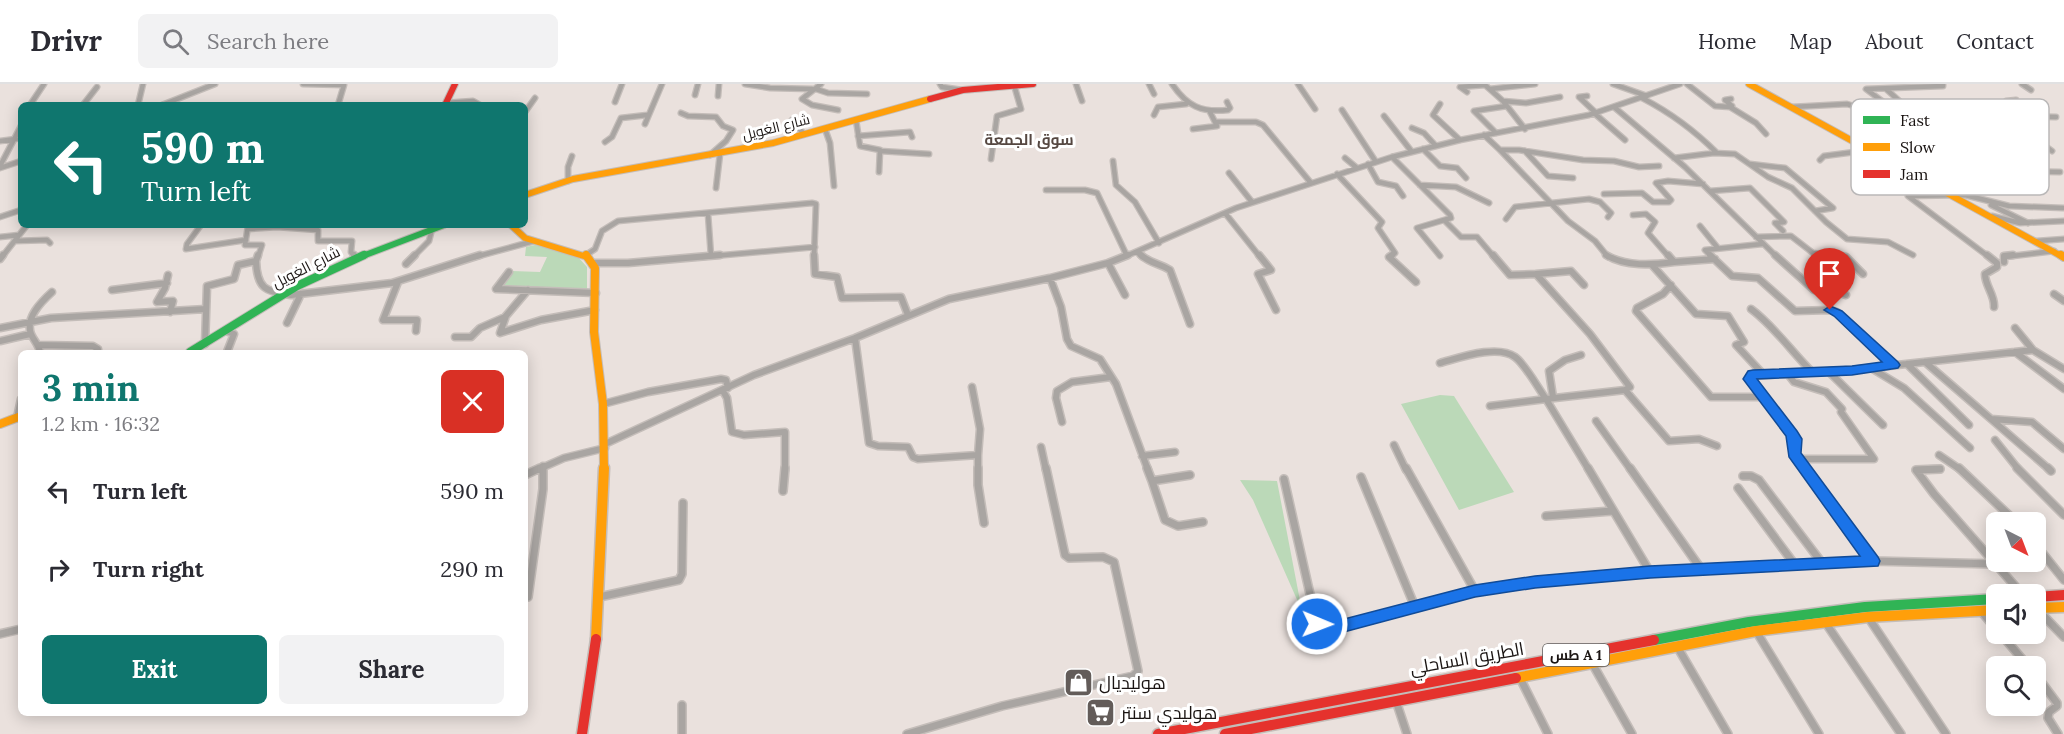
<!DOCTYPE html>
<html lang="en">
<head>
<meta charset="utf-8">
<style>
  :root { --surface:#fff; --page:#f2f2f3; --text:#2b2b33; --muted:#7c7c81; --line:#e1e1e2; --accent:#0f766e }
  body { margin:0; font-family:Lora,Cairo,serif; background:var(--page); color:var(--text); height:100vh; display:flex; flex-direction:column; font-size:22px; white-space:nowrap }
  * { box-sizing:border-box; margin:0 }
  p { font-size:20px; color:var(--muted) }
  .icon { flex:none; width:33px; height:33px; fill:none; stroke:currentColor; stroke-width:2; stroke-linecap:round; stroke-linejoin:round }
  .map { position:relative; flex:1; overflow:hidden }
  .panel { position:absolute; left:18px; top:266px; width:510px; height:366px; display:flex; flex-direction:column; background:var(--surface); border-radius:9px; box-shadow:0 3px 15px #0003 }
  .panel>* { flex:none }
  .banner { position:absolute; left:18px; top:18px; width:510px; height:126px; border-radius:9px; box-shadow:0 3px 15px #0003; background:#0f766e; color:#fff; overflow:hidden }
  .needle { width:39px; rotate:138deg }
  .fabs { position:absolute; left:1986px; top:428px; display:grid; gap:12px }
  .fabs a { display:grid; place-items:center; width:60px; height:60px; border-radius:9px; background:var(--surface); box-shadow:0 3px 15px #0003; font-size:30px }
  .pin { position:absolute; display:grid; place-items:center; width:51px; height:51px; color:#fff; margin:-62px -26px; border-radius:50% 50% 50% 0; rotate:-45deg; box-shadow:0 0 6px #0007 }
  .pin .icon { rotate:45deg }
  .me { position:absolute; width:66px; margin:-33px; rotate:91deg; stroke-linejoin:round; filter:drop-shadow(0 0 4px #0008) }
  .turn { display:flex; align-items:center; gap:21px; height:126px; padding:0 24px; font-size:27px }
  .turn .icon { width:78px; height:78px; stroke-width:2.5 }
  .turn b { display:block; font-size:42px; line-height:51px }
  .round { display:grid; place-items:center; flex:none; width:63px; height:63px; border-radius:9px; background:var(--page) }
  .headline { display:flex; align-items:center; justify-content:space-between; height:102px; padding:0 24px }
  h1 { font-size:36px; font-weight:700; line-height:45px; color:var(--accent) }
  .action { display:flex; gap:12px; margin-top:auto; padding:12px 24px }
  .action a { flex:1; height:69px; border-radius:9px; background:var(--accent); color:#fff; font-size:24px; font-weight:700; line-height:69px; text-align:center }
  .action a+a { background:var(--page); color:var(--text) }
  ul { padding:0; list-style:none }
  li { display:flex; align-items:center; gap:18px; height:78px; padding:0 24px }
  li div { flex:1 }
  li b { display:block; font-size:22px }
  li em { font-style:normal }
  header { display:flex; align-items:center; gap:36px; box-sizing:border-box; height:84px; padding:0 30px; background:var(--surface); border-bottom:2px solid var(--line) }
  header strong { font-size:28px }
  nav { display:flex; gap:33px; margin-inline-start:auto; font-size:21px }
  .search { width:420px; height:54px; background:var(--page); display:flex; align-items:center; gap:15px; box-sizing:border-box; padding:0 21px; border-radius:9px; color:var(--muted); font-size:22px }
  .map>svg:first-child { display:block }
</style>
</head>
<body>
<header>
<strong>Drivr</strong>
<div class="search"><svg class="icon" aria-label="search" viewBox="0 0 24 24"><circle cx="10" cy="10" r="6"/><path d="M15 15l6 6"/></svg>Search here</div>
<nav><a>Home</a><a>Map</a><a>About</a><a>Contact</a></nav>
</header>
<div class="map">
<svg width="2064" height="650" viewBox="0 0 2064 650">
  <rect width="100%" height="100%" fill="#eae1dd"/>
  <path fill="#bbd9b8" d="M535 161 569 169 578 173 587 183V208L500 203 512 187 540 188 547 173 525 172 526 163Z
    M1440 311 1454 312 1514 408 1459 426 1401 320Z
    M1240 396 1277 397 1302 527 1253 416Z"/>
  <g fill="none" stroke-linecap="round" stroke-linejoin="round">
    <defs>
      <path id="street-far2" d="M303 0 344 1 338 21
        M745 0 770 4 812 5
        M821 0 802 15 812 21 838 26
        M940 0 942 3 962 6
        M1076 0 1082 17
        M1149 0 1154 10
        M1172 0C1187 22 1201 29 1228 26L1230 24 1227 18
        M1298 0 1315 25
        M1613 0 1647 12
        M1687 0 1715 22 1730 23 1756 39 1766 50
        M2022 0 2031 6
        M816 5 828 9 867 10
        M1490 5 1535 0
        M1886 5 1914 30
        M1467 8 1460 3 1485 1 1503 17 1525 45
        M695 11 698 0
        M718 12 719 0
        M1587 12 1579 13 1596 29
        M1642 14C1671 29 1694 46 1717 69
        M1731 15 1725 16 1732 22
        M1503 17 1526 19 1560 13
        M615 18 622 0
        M446 19 473 17 480 21
        M1440 20 1433 31 1460 56
        M30 21 44 0
        M83 21 97 3
        M138 21 143 0
        M162 21 215 0
        M1859 22 1886 20 1866 5 1943 2V0
        M1614 23 1685 83 1777 173
        M1792 23 1847 20 1880 30H1897L2014 22 2006 17 2016 16
        M1993 24 2052 67
        M1342 26 1376 78
        M525 28 535 14
        M681 29 688 32 716 33 723 42 733 46 726 57 710 71
        M1594 29 1625 56
        M1937 29 2006 87 2060 88
        M1154 31 1158 23 1186 20
        M1384 32 1412 68
        M2005 32 2056 33
        M792 36 804 50
        M856 36 860 62 880 66 879 88
        M1216 38H1256L1263 41 1311 99
        M645 40 662 0
        M1412 44 1424 49 1436 62
        M825 45 830 59 834 102
        M1193 45 1217 42 1210 28
        M1496 49 1474 27 1507 22
        M1484 51 1500 66H1519L1583 76 1614 77 1639 83 1659 82
        M858 52 910 48 912 53
        M1957 54 1941 56V60L1959 64
        M0 57 16 55
        M605 58 612 53 621 34 647 31
        M1423 65 1440 82 1457 84 1466 94
        M1500 66 1568 137 1595 157 1608 173
        M880 67 929 70
        M1525 67 1548 92 1573 94
        M1873 68 1909 63 1937 64 1954 78
        M1988 70 2017 69
        M1392 73 1450 131 1451 134 1444 136 1461 153H1477L1494 173
        M1345 74 1357 84
        M1674 74 1714 69 1735 70 1768 93 1792 104 1826 138 1847 155 1888 158 1913 171
        M1950 74H1965L1959 64 1957 54 1967 53
        M991 75 997 32 1021 25 1014 1
        M1820 76 1824 72 1870 66
        M1113 77 1116 101 1135 118 1159 159
        M1368 80 1378 98 1396 102 1403 112
        M1750 80 1785 84 1833 124 1815 127
        M0 82 21 42
        M0 84 21 77
        M1229 89 1252 118
        M1337 90 1382 138 1378 144 1395 169 1390 173
        M568 97V83L572 72
        M1420 101 1456 103 1489 119
        M716 104 720 70
        M1046 106H1085L1097 109 1127 172
        M1710 107 1750 104 1784 138 1775 139 1783 147
        M1604 110 1642 109 1653 118H1669L1671 116 1656 99 1668 97 1703 100
        M1991 121 2028 139
        M1225 129 1260 173
        M708 130 711 172
        M1633 131 1646 130 1655 138 1648 149 1669 173
        M1992 132 2020 139 2064 137
        M0 133 21 126
        M1506 135 1515 123 1589 115 1600 118 1611 129 1608 133
        M201 141 187 160 186 165 246 156
        M248 142 245 161H262L258 173
        M1700 142 1717 163
        M248 145 277 143 318 146V157H352L351 168 355 173
        M0 153 19 151
        M1756 153 1791 152 1813 169 1843 173
        M15 157 47 156 50 159
        M2037 157 2064 155
        M1137 168 1142 173
        M586 171 595 165 602 147 618 137 812 119 816 120 814 173
        M1440 172 1417 144 1444 136
        M2 173 27 141
        M413 173 429 157 432 145
        M475 173 534 157
        M702 173 815 163
        M1124 173 1236 124 1392 73 1460 56 1589 31 1680 0
        M1712 173 1705 166 1762 160
        M1989 173 1908 112 1965 111 2009 122 2063 124
        M2004 173 2054 167"/>
      <path id="street-far1" d="M354 171 356 174
        M814 171 815 190 837 193 842 214 901 213 908 231
        M1141 171C1151 180 1159 179 1170 186L1190 240
        M1259 171 1271 186 1258 190 1276 226
        M1392 171 1389 173 1416 198
        M1493 171 1510 191 1536 190 1590 250 1630 303 1625 306 1546 315 1589 386
        M1606 171C1626 183 1652 181 1674 178
        M1668 171 1674 178 1715 175
        M1710 171 1732 192 1758 194 1795 227 1830 226 1837 228 1893 281
        M1775 171 1814 206H1832L1846 211
        M1831 171 1846 173 1863 190
        M1987 171 1997 179V183L1985 190C1985 202 1995 211 1994 223
        M0 175 3 171
        M256 177 258 171
        M2004 178V172L2013 171
        M593 179H628L720 171
        M1108 179 1125 211
        M406 180 415 171
        M1652 181 1696 230 1728 232 1744 258 1736 261 1763 290
        M509 188 496 205 596 209
        M1536 190 1571 187 1584 201
        M168 191 165 204 157 218 173 217 170 228
        M1050 194 1061 223 1067 255 1071 262 1100 275 1116 300 1148 386
        M398 198 383 236H417L416 247
        M1671 201 1663 210 1637 224 1636 227 1711 313H1763
        M112 206 167 199
        M2054 210 2064 217
        M1751 225C1773 241 1792 268 1812 288
        M506 232 500 249 541 236 595 226
        M287 239 301 210
        M0 244 51 234 206 225
        M2015 244 2033 266
        M226 247 234 250 227 268
        M455 253H471L480 244 505 233 528 206
        M855 254 869 359 878 362 908 363 913 373 918 375 978 371V386
        M0 257 30 250
        M205 260 207 202 234 195 238 181 256 177C257 204 265 208 291 211L392 199 480 171
        M39 261 93 262 98 265V268
        M40 268C39 261 34 257 31 250 25 234 41 218 52 208
        M2015 268 2064 305
        M1925 278 2050 386
        M1440 279C1459 274 1497 260 1515 273 1525 280 1538 304 1546 315L1490 322
        M1907 280 1969 341
        M1871 284 1904 304 1970 364
        M1829 288 1883 341
        M1787 289 1794 298 1826 308 1842 325 1841 328 1874 375H1798
        M972 303 980 345 978 371
        M1625 306 1669 357 1699 355 1717 362
        M723 307 727 314 732 348 744 351 785 348V386
        M1553 313 1549 287 1565 276 1581 271
        M603 320 648 308 721 295 726 296 728 304
        M17 334 21 315
        M1991 335 2032 338 2064 365
        M1596 337 1631 386
        M1062 338 1056 314 1057 307 1072 298 1111 293
        M1995 356 2019 386
        M605 360 754 291 855 254 949 215 1050 194 1108 179 1128 171
        M1394 361 1406 386
        M1041 363 1046 386
        M1939 371 1961 386
        M1142 372 1175 368
        M543 382V386
        M537 386 564 374 605 364
        M1806 386 1794 369 1795 355 1792 350 1750 292 1852 286 2033 266 2064 285
        M1916 386 1940 385"/>
      <path id="street" d="M978 384V401L984 439
        M1147 384 1152 397 1190 391
        M1406 384 1475 507
        M1588 384 1650 488
        M1630 384 1701 485
        M1805 384 1873 477
        M1959 384 2016 438
        M2017 384 2064 431
        M2048 384 2051 387
        M1940 385 1916 386 1934 410 2022 510
        M525 391 540 384
        M1743 392H1751L1759 396 1822 479
        M1361 393 1415 523
        M1284 395 1317 541 1328 545 1475 507 1535 498 1650 488 1873 477 1995 480
        M1152 397 1165 436 1178 442 1203 438
        M1738 404 1795 481
        M783 407 785 384
        M1546 432 1612 427
        M2036 461 2064 496
        M528 513 543 405V384
        M599 513 679 496 682 490 683 419
        M2037 525 2064 553
        M1981 527 1996 545
        M1868 533 1946 650
        M1825 538 1901 650
        M1756 547 1819 650
        M2000 549 2028 582
        M0 550 21 545
        M1678 564 1728 650
        M1592 579 1632 650
        M2036 591 2057 619V622L2049 628 2048 634 2058 650
        M1520 594 1548 650
        M1396 617 1407 650
        M682 621V650
        M907 650 1002 622 1133 592 1138 587 1114 478 1103 473 1069 474 1065 471 1046 384"/>
      <path id="fast-far2" d="M360 173 444 141"/>
      <path id="fast-far1" d="M190 268 297 202 364 171"/>
      <path id="fast" d="M1654 556 1749 538 1865 523 1996 515"/>
      <path id="slow-far2" d="M1749 0 2063 173
        M525 111 573 95 773 59 930 15
        M511 141 525 154 587 173"/>
      <path id="slow-far1" d="M586 171 595 184 594 248 603 320 604 386
        M2061 171 2064 173
        M0 340 21 332"/>
      <path id="slow" d="M2036 524 2064 523
        M596 555 604 384
        M1516 594 1756 547 1868 533 1996 526"/>
      <path id="jam-far1" d="M930 15 963 6 1033 0
        M445 21 455 0"/>
      <path id="jam" d="M2036 513 2064 511
        M582 650 596 555
        M1158 650 1654 556
        M1225 650 1516 594"/>
    </defs>
    <use href="#street-far2" stroke="#c4bdb9" stroke-width="7"/>
    <use href="#street-far1" stroke="#c4bdb9" stroke-width="9"/>
    <use href="#street" stroke="#c4bdb9" stroke-width="10"/>
    <use href="#fast-far2" stroke="#c4bdb9" stroke-width="8"/>
    <use href="#fast-far1" stroke="#c4bdb9" stroke-width="10"/>
    <use href="#fast" stroke="#c4bdb9" stroke-width="13"/>
    <use href="#slow-far2" stroke="#c4bdb9" stroke-width="8"/>
    <use href="#slow-far1" stroke="#c4bdb9" stroke-width="10"/>
    <use href="#slow" stroke="#c4bdb9" stroke-width="13"/>
    <use href="#jam-far1" stroke="#c4bdb9" stroke-width="8"/>
    <use href="#jam" stroke="#c4bdb9" stroke-width="13"/>
    <use href="#street-far2" stroke="#a9a5a2" stroke-width="4.5"/>
    <use href="#street-far1" stroke="#a9a5a2" stroke-width="6"/>
    <use href="#street" stroke="#a9a5a2" stroke-width="7"/>
    <use href="#fast-far2" stroke="#30b455" stroke-width="6"/>
    <use href="#fast-far1" stroke="#30b455" stroke-width="8"/>
    <use href="#fast" stroke="#30b455" stroke-width="10"/>
    <use href="#slow-far2" stroke="#ff9f0a" stroke-width="6"/>
    <use href="#slow-far1" stroke="#ff9f0a" stroke-width="8"/>
    <use href="#slow" stroke="#ff9f0a" stroke-width="10"/>
    <use href="#jam-far1" stroke="#e5322d" stroke-width="6"/>
    <use href="#jam" stroke="#e5322d" stroke-width="10"/>
  </g>
  <path fill="#1a73e8" stroke="#114b97" stroke-width="1.5" d="M1830 222 1842 227 1898 278 1900 281 1898 284 1852 291 1757 295 1797 347 1802 355 1801 369 1878 473 1880 477 1878 482 1650 494 1535 504 1475 513 1329 552 1311 545 1308 540 1311 536 1317 534 1329 539 1475 501 1535 492 1650 482 1860 472 1789 373 1786 352 1743 295 1748 287 1753 286 1852 282 1882 278 1834 232 1824 226Z"/>
  <defs>
    <symbol id="shop-square" viewBox="-11 -11 22 22"><rect x="-9" y="-9" width="18" height="18" rx="4" fill="#635c59" stroke="#fff"/><path d="M-5-2.5h2.3a2.7 3.5 0 0 1 5.4 0H5L5.5 6h-11ZM-1.5-2.5h3a1.5 2.3 0 0 0-3 0Z" fill="#fff"/></symbol>
    <symbol id="supermarket-square" viewBox="-11 -11 22 22"><rect x="-9" y="-9" width="18" height="18" rx="4" fill="#635c59" stroke="#fff"/><path d="M-6-5.5h2.5l.6 2H6L4.5 2H-2.5L-4.4-4H-6ZM-1.5 3.2a1.3 1.3 0 1 0 .1 0ZM3 3.2a1.3 1.3 0 1 0 .1 0Z" fill="#fff"/></symbol>
  </defs>
  <g fill-rule="evenodd">
    <use href="#shop-square" x="1062" y="582" width="33" height="33"/>
    <use href="#supermarket-square" x="1084" y="612" width="33" height="33"/>
  </g>
  <g text-anchor="middle" dominant-baseline="central" stroke-width="6" stroke-linejoin="round" paint-order="stroke">
    <g font-size="14" fill="#1a1412" stroke="#fff">
      <text transform="translate(776 43) rotate(-14)">شارع الغويل</text>
    </g>
    <rect fill="#fff" stroke="#5f5a59" stroke-width="1.5" x="1543" y="560" width="66" height="22" rx="4.5"/>
    <g font-size="14" font-weight="bold" fill="#1a1412">
      <text x="1576" y="571">طس A 1</text>
    </g>
    <g font-size="15" font-weight="bold" fill="#554741" stroke="#fff">
      <text x="1029" y="55">سوق الجمعة</text>
    </g>
    <g font-size="15" fill="#1a1412" stroke="#fff">
      <text transform="translate(306 183) rotate(-27)">شارع الغويل</text>
    </g>
    <g font-size="18" fill="#1a1412" stroke="#fff">
      <text transform="translate(1467 574) rotate(-10)">الطريق الساحلي</text>
    </g>
    <g font-size="18" fill="#1a1412" stroke="#fff" text-anchor="start">
      <text x="1099" y="598">هوليديال</text>
      <text x="1121" y="628">هوليدي سنتر</text>
    </g>
  </g>
  <rect x="1851" y="15" width="198" height="96" rx="9" fill="#fff" stroke="#bab8b8" stroke-width="1.5"/>
  <rect x="1863" y="32" width="27" height="8" fill="#30b455"/>
  <rect x="1863" y="59" width="27" height="8" fill="#ff9f0a"/>
  <rect x="1863" y="86" width="27" height="8" fill="#e5322d"/>
  <g font-size="16" fill="#1a1412">
    <text x="1900" y="42">Fast</text>
    <text x="1900" y="69">Slow</text>
    <text x="1900" y="96">Jam</text>
  </g>
</svg>
<div class="fabs">
<a><svg class="needle" viewBox="-14 -14 28 28"><path d="M0-13l5 13h-10z" fill="#e53935"/><path d="M0 13l5-13h-10z" fill="#7c7c81"/></svg></a>
<a><svg class="icon" aria-label="sound" viewBox="0 0 24 24"><path d="M4 9h4l5-4v14l-5-4H4zM17 9q2 3 0 6"/></svg></a>
<a><svg class="icon" aria-label="search" viewBox="0 0 24 24"><circle cx="10" cy="10" r="6"/><path d="M15 15l6 6"/></svg></a>
</div>
<div class="pin" style="left:1830px;top:226px;background:#d93025"><svg class="icon" aria-label="arrive" viewBox="0 0 24 24"><path d="M6 21V4h12l-3 4 3 4H6"/></svg></div>
<svg class="me" style="left:1317px;top:540px" viewBox="-20 -20 40 40"><circle r="17" fill="#1a73e8" stroke="#fff" stroke-width="3"/><path d="M0-11L8 9 0 5-8 9z" fill="#fff"/></svg>
<div class="banner">
<div class="turn"><svg class="icon" aria-label="left" viewBox="0 0 24 24"><path d="M17 20v-9H6M10 6l-5 5 5 5"/></svg><div><b>590 m</b>Turn left</div></div>
</div>
<section class="panel">
<div class="headline"><div><h1>3 min</h1><p>1.2 km · 16:32</p></div><a class="round" style="background:#d93025;color:#fff"><svg class="icon" aria-label="close" viewBox="0 0 24 24"><path d="M6 6l12 12M18 6L6 18"/></svg></a></div>
<ul>
<li><svg class="icon" aria-label="left" viewBox="0 0 24 24"><path d="M17 20v-9H6M10 6l-5 5 5 5"/></svg><div><b>Turn left</b></div><em>590 m</em></li>
<li><svg class="icon" aria-label="right" viewBox="0 0 24 24"><path d="M7 20v-9h11M14 6l5 5-5 5"/></svg><div><b>Turn right</b></div><em>290 m</em></li>
</ul>
<div class="action"><a>Exit</a><a>Share</a></div>
</section>
</div>
</body>
</html>
